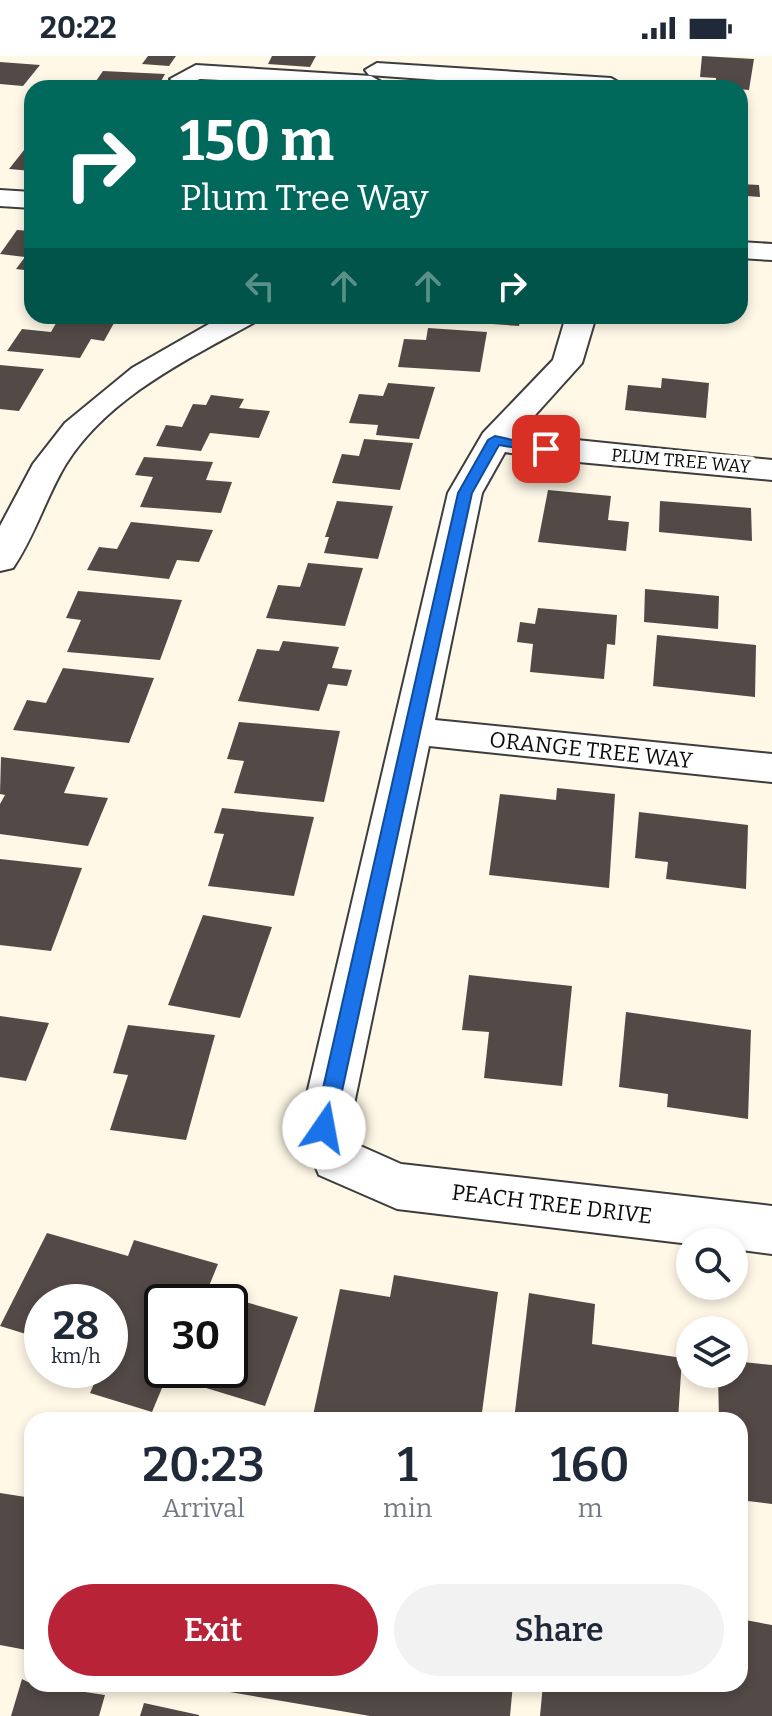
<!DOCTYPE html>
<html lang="en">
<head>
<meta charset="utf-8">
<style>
  :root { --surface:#fff; --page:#f2f2f3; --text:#1f2937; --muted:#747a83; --accent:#b92338 }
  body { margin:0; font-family:Bitter,serif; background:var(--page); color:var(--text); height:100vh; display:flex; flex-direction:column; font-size:30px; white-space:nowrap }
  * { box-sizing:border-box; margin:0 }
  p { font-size:26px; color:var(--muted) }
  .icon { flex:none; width:44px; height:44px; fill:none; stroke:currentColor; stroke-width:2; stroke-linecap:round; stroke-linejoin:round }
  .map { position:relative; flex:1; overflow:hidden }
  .panel { position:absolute; left:24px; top:1356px; width:724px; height:280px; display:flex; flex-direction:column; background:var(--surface); border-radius:24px; box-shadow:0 4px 12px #0003 }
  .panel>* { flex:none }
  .banner { position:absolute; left:24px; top:24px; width:724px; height:244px; border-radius:24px; box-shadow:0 4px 12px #0003; background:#00695c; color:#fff; overflow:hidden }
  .tools { position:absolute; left:676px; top:1172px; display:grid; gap:16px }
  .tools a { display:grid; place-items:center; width:72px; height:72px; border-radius:50%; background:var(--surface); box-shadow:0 4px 12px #0003; font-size:40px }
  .speed { position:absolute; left:24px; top:1228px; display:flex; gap:16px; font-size:40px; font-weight:700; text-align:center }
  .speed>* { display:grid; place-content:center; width:104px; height:104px; border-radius:50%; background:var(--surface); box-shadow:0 4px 12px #0003; line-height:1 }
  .speed small { font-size:20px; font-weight:400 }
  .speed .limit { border:4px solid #111; border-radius:12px; background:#fff; color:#111 }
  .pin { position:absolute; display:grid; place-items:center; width:68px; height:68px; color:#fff; margin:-34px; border-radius:16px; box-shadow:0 4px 12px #0006 }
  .me { position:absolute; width:88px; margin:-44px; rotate:12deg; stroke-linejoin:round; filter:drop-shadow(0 0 6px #0008) }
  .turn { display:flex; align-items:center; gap:28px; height:168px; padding:0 24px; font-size:36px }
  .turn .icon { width:104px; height:104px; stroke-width:2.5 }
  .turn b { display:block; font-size:56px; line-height:68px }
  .lanes { display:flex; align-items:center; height:76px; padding:0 24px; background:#0003; justify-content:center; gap:40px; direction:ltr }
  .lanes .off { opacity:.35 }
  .eta { display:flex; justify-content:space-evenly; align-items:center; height:136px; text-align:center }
  .eta b { font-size:48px; font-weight:600; line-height:56px }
  .primary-button { display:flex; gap:16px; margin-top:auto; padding:16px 24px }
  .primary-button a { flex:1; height:92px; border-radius:48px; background:var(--accent); color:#fff; font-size:32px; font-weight:600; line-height:92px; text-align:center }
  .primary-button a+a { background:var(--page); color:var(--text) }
  .status { display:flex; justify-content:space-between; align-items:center; height:56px; padding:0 40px; background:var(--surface); direction:ltr }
  .status svg { height:22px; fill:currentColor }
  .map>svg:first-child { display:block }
</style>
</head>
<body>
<div class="status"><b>20:22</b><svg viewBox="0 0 49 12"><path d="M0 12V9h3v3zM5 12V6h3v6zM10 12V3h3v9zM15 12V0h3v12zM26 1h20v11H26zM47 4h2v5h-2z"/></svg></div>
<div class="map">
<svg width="772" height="1660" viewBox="0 0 772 1660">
  <rect width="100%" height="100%" fill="#fff8e7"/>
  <path fill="#534a47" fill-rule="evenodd" d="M148 0H176L169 10 142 8Z
    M272 0H316L310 11 268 8Z
    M702 0 754 3 749 34 716 31V22L700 21Z
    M0 6 40 9 23 30 0 28Z
    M103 15 165 18 159 29 113 32 117 26 96 25Z
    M32 84V115L9 113Z
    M740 128 759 129 760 141 747 140 748 166H740Z
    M17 174 32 175V215L16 213 25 201 0 198Z
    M480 260H521L519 270 478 267Z
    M59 262 114 267 104 285 91 283 80 302 7 295 22 273 51 276Z
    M428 272 487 276 480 316 398 311 404 283 426 284Z
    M0 309 44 313 19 355 0 353Z
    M662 322 709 327 706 362 625 354 628 329 661 332Z
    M388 327 435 331 419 383 376 379 378 369 349 367 359 338 383 340Z
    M211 339 244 343 239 352 270 355 259 382 210 377 201 395 156 390 166 369 182 371 193 348 206 349Z
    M364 383 413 387 400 434 332 427 342 398 359 400Z
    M144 401 213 406 206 424 232 426 221 457 140 451 153 421 135 419Z
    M548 434 611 440 608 464 629 466 626 495 538 486Z
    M337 445 393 450 378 503 324 497 329 481H325Z
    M660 445 751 452 752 485 659 476Z
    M131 466 213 474 199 506 177 504 169 523 87 514 99 491 117 493Z
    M308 507 363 512 345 570 266 562 278 529 300 531Z
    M645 533 719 540 718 573 644 566Z
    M78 535 182 544 160 604 67 596 81 564 66 562Z
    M538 552 617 559 615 589 607 588 604 623 530 616 533 588 517 586 520 566 535 568Z
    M657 579 756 589 755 641 653 630Z
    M283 585 339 591 332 612 352 614 347 630 328 628 319 655 238 645 257 593 279 595Z
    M63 612 154 622 129 687 13 674 27 644 46 647Z
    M239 666 340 675 324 746 234 737 244 705 227 703Z
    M1 701 75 711 64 737 108 742 88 790 0 778V748L5 739 0 738Z
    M557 732 615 738 609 832 489 819 500 738 556 744Z
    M222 752 314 761 294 840 208 830 224 778 214 777Z
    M639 756 748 769 746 833 666 823 668 806 635 802Z
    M0 803 82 812 51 895 0 889Z
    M203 859 272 871 240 962 168 949Z
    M469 919 572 930 562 1030 484 1022 489 976 462 974Z
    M626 956 751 974 748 1063 667 1051 668 1038 619 1031Z
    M0 960 49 967 26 1025 0 1021Z
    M128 969 215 979 186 1084 110 1074 128 1019 113 1017Z
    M47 1177 128 1200 134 1184 218 1208 207 1235 298 1261 265 1350 167 1320 152 1356 90 1337 100 1314H110V1246H42V1283L0 1270ZM162 1246H230V1314H162Z
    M394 1219 498 1236 481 1364H312L340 1233 390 1241Z
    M529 1237 595 1248 592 1288 682 1302 678 1364H514Z
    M734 1305 772 1309V1448L740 1444V1364H719L718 1318H734Z
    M0 1437 32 1442V1595L0 1589Z
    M740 1563 772 1569V1660H540L543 1628H740Z
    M22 1623 32 1628 105 1639 99 1660H11Z
    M183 1628H513L510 1660H370Z
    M144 1647 199 1659V1660H140Z"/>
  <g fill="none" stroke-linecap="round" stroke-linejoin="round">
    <defs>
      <path id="minor" d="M377 7 611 22 623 29 621 32H548L369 19 365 14Z
        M196 9 371 20 383 27 379 32 200 23 182 30 170 23Z
        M0 134 32 136V152L0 150Z
        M740 186 772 188V204L740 202Z
        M223 260H260L255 266C188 303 108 341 66 408 46 441 35 480 13 512L0 515V470L33 408 65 367 132 312Z
        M566 260H596L582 307 518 378 772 404V424L546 403 505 396 482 437 435 664 772 698V726L429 690 349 1072 356 1088 401 1108 772 1150V1198L734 1193V1186L690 1188 397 1153 319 1119 299 1072 448 437 483 377 553 304Z"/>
    </defs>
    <use href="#minor" stroke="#3d3d3d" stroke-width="4"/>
    <use href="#minor" fill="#fff" fill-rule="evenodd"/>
  </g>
  <path fill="#1a73e8" stroke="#114b97" stroke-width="2" d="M495 380 553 393 546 397 499 389 472 437 334 1072 324 1081 314 1072 458 437 488 384Z"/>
  <g text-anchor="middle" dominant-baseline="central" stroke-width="8" stroke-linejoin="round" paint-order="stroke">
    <g font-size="18" fill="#0a0a0a" stroke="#fff">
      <text transform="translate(681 405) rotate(5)">PLUM TREE WAY</text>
    </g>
    <g font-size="22" fill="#0a0a0a" stroke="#fff">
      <text transform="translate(591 694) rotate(6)">ORANGE TREE WAY</text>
      <text transform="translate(552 1148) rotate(7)">PEACH TREE DRIVE</text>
    </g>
  </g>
</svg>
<div class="tools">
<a><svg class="icon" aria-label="search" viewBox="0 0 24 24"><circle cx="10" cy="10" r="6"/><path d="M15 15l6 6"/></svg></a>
<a><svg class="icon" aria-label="layers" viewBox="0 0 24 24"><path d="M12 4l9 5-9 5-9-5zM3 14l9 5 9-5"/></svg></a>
</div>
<div class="speed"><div>28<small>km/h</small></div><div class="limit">30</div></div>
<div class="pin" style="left:546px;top:393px;background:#d93025"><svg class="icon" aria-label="arrive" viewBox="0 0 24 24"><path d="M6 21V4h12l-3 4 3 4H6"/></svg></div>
<svg class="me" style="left:324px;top:1072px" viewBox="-20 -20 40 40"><circle r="19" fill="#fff"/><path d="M0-13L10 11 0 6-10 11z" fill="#1a73e8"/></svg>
<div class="banner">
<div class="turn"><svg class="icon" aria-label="right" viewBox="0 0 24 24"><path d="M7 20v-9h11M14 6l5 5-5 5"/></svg><div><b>150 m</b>Plum Tree Way</div></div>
<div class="lanes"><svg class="icon off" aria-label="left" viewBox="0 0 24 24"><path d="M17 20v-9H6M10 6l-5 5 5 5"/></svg><svg class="icon off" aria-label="ahead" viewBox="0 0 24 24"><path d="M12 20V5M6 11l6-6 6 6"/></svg><svg class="icon off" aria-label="ahead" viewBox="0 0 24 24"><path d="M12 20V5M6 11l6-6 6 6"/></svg><svg class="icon" aria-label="right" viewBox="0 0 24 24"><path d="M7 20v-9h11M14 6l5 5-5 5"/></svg></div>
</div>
<section class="panel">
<div class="eta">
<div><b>20:23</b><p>Arrival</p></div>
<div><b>1</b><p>min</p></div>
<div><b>160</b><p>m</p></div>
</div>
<div class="primary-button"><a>Exit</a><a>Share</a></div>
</section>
</div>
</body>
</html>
